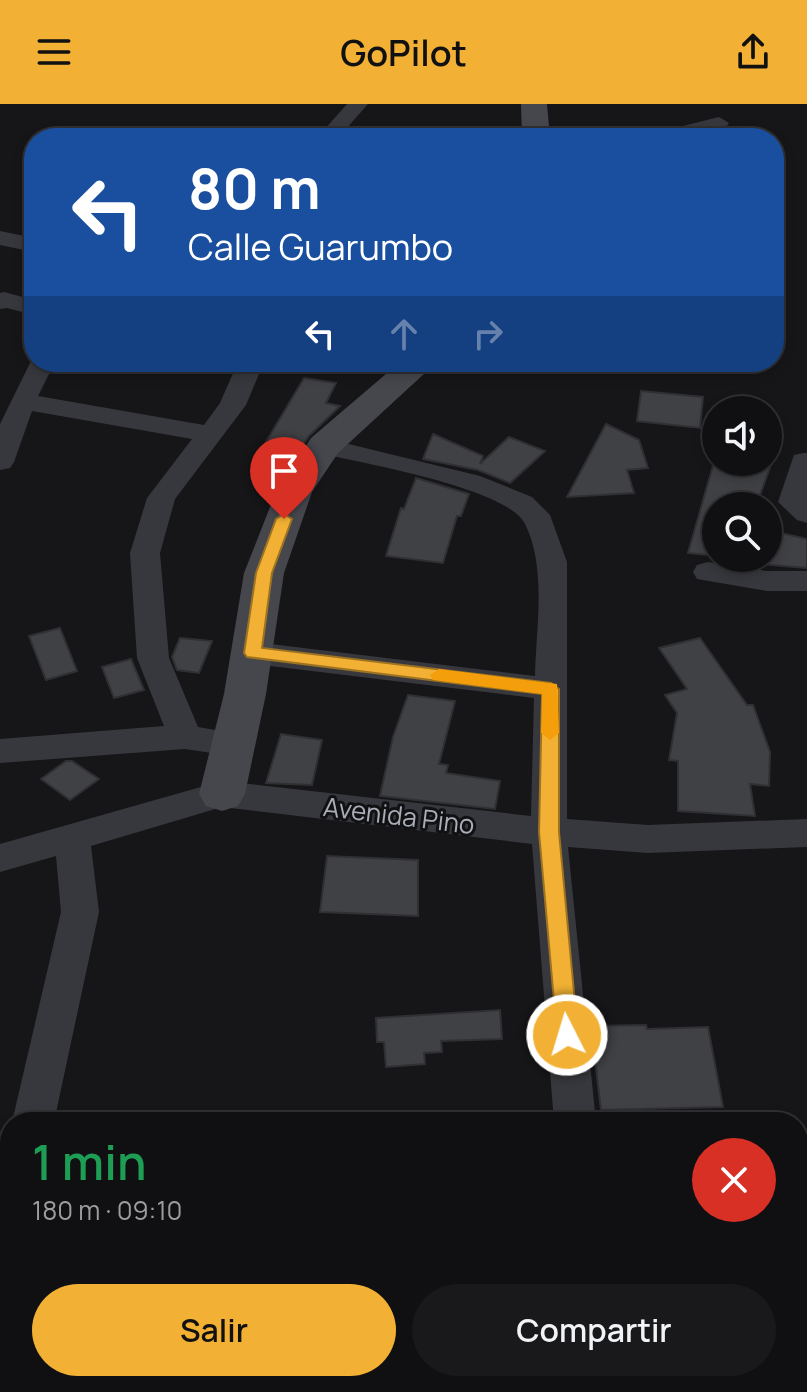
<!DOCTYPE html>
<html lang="es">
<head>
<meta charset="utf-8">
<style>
  :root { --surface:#101012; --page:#19191b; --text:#f1f3f6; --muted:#9c9d9f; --line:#303032; --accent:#f2b134 }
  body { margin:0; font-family:Manrope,sans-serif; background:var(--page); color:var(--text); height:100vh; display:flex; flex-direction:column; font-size:30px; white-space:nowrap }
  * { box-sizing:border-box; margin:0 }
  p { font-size:26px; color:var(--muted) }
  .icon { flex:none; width:44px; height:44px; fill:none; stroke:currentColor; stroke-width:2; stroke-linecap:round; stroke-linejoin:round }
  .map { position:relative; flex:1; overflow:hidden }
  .sheet { position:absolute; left:0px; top:1008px; width:808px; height:280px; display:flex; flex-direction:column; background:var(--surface); border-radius:32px 32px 0 0; box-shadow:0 4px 12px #0003,0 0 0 2px var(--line) }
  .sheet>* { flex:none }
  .top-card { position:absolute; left:24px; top:24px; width:760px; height:244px; border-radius:32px; box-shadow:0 4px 12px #0003,0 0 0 2px var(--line); background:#1a4fa0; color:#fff; overflow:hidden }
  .buttons { position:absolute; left:702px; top:292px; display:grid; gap:16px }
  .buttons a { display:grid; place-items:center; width:80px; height:80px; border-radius:50%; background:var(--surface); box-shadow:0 4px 12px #0003,0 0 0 2px var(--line); font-size:40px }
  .pin { position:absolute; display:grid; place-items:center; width:68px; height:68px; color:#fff; margin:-82px -34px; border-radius:50% 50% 50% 0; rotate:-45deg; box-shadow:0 0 8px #0007 }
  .pin .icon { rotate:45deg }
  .me { position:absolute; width:88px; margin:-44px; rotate:355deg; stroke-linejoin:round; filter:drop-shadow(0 0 6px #0008) }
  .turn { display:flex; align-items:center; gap:28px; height:168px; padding:0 32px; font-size:36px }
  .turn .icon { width:104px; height:104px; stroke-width:2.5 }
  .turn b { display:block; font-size:56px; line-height:68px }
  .lanes { display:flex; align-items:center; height:76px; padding:0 32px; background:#0003; justify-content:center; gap:40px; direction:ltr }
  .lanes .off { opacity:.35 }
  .round { display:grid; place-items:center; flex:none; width:84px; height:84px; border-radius:42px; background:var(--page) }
  .summary { display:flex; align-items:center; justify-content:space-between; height:136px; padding:0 32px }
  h1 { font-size:48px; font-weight:600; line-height:60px; color:#1e9e55 }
  .button { display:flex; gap:16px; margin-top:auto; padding:16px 32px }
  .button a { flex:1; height:92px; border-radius:48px; background:var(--accent); color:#111; font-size:32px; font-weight:600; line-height:92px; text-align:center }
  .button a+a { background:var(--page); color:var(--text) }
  header { display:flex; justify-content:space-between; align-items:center; height:104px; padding:0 32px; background:var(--accent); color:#111; font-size:36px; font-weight:600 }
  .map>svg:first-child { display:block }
</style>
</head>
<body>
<header><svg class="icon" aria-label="menu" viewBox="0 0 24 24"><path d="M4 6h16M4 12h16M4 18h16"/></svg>GoPilot<svg class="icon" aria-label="share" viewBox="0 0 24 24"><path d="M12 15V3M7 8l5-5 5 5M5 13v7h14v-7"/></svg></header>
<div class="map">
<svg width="807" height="1288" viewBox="0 0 807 1288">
  <rect width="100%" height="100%" fill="#161618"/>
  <path fill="#404145" stroke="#303034" stroke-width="2" d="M304 274 336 279 326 299 340 302 309 332 299 347 266 338Z
    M641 287 703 293 700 324 637 317Z
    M606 320 639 336 648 364 627 366 634 389 567 393Z
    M433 330 483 352 480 360 509 333 545 347 510 379 478 366 423 355Z
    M714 358H772L756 402H716V452L688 449Z
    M416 374 469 390 461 412H457L443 459 386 452 401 404 404 405Z
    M768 426 807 435V464L723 457V454H768Z
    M60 524 77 567 46 576 29 532Z
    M180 534 212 537 199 569 177 566 172 553Z
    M700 534 747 601H753L770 648 769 682 750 680 755 712 678 707V657L669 656 677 609 665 591 687 585 659 544Z
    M131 555 144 586 114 594 102 563Z
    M408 591 455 597 439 660 448 661 446 669 500 677 495 705 380 692 393 633Z
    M281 630 322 636 312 681 266 679Z
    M66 657H72L99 675 70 696 41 675Z
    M327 752 418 756V812L320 808Z
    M500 906 502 935 441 937 442 948 424 949 425 960 386 963 384 938H377L376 914Z
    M646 921 647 925 708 923 723 1003 601 1006 591 922Z"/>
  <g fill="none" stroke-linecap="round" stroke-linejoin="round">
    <path fill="#37383d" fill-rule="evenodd" d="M347 0H368L338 34H317Z
      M719 13 729 19 726 23 683 34H648L651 30Z
      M0 127 34 134V148L0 141Z
      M4 188 34 196V211L7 204 0 205V189Z
      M33 253 34 258H55L38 292 204 321 220 299 238 258H264L246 301 175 395 160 449 169 554 198 623 244 631 249 640 244 649 232 652 185 645 0 659V635L164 622 137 554 130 449 147 394 192 335 32 307 14 358 10 364 0 366V320Z
      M324 334 480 372 532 393 550 411 567 458V715L648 721 807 715V743L648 749 568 743 596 1018H554L532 740 222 703 91 742 99 808 54 1018H12L61 808 56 752 0 768V740L222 677 531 712 534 594 253 560 242 557 237 549 242 541 253 538 535 572C536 524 547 464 525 420 507 383 356 358 314 348L310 342 314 336Z
      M804 349H807V419L797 416 778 398 794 351Z
      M708 458 767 467H807V487H767L697 475 693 468 697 461Z
      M798 1035H807V1075H798Z
      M10 1132V1237L0 1241V1136Z"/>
    <path fill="#45474d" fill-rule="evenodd" d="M521 0H547L550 34H522Z
      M400 258H437L338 349 312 388 284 469 266 590 245 690 238 702 222 707 206 702 199 690 224 590 244 469 276 388 311 334Z"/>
  </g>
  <path fill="#f2b134" stroke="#9d7322" stroke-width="2" d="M284 410 292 415 272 469 262 544 551 579 559 585V728L578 931 575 938H560L557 931 539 728 542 590 247 553 244 549 256 469 276 415Z"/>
  <path fill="#f59e0b" d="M439 565 557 580 559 629 550 636 541 629 542 590 433 576 430 571Z"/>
  <g text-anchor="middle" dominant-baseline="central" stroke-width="6" stroke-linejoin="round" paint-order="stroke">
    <g font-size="26" fill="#a8adb8" stroke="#111113">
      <text transform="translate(399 711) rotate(7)">Avenida Pino</text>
    </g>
  </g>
</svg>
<div class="buttons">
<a><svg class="icon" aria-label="sound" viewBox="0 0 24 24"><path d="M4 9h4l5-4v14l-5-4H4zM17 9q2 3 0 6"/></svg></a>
<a><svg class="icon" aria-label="search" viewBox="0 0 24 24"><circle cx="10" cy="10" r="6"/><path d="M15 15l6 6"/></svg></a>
</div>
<div class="pin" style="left:284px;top:415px;background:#d93025"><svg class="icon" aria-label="arrive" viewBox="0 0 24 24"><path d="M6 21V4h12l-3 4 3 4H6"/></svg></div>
<svg class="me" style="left:567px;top:931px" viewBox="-20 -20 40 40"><circle r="17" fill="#f2b134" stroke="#fff" stroke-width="3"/><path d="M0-11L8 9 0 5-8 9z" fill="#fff"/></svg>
<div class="top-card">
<div class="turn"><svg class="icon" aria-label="left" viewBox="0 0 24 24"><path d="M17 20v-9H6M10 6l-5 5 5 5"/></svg><div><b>80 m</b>Calle Guarumbo</div></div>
<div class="lanes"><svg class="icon" aria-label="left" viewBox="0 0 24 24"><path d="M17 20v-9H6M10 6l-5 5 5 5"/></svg><svg class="icon off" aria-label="ahead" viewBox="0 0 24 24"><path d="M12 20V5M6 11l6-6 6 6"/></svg><svg class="icon off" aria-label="right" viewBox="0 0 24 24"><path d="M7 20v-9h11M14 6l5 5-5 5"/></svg></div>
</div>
<section class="sheet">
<div class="summary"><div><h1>1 min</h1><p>180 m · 09:10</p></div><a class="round" style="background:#d93025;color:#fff"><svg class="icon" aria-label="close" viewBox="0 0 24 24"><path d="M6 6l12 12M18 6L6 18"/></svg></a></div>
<div class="button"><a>Salir</a><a>Compartir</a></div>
</section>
</div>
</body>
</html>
